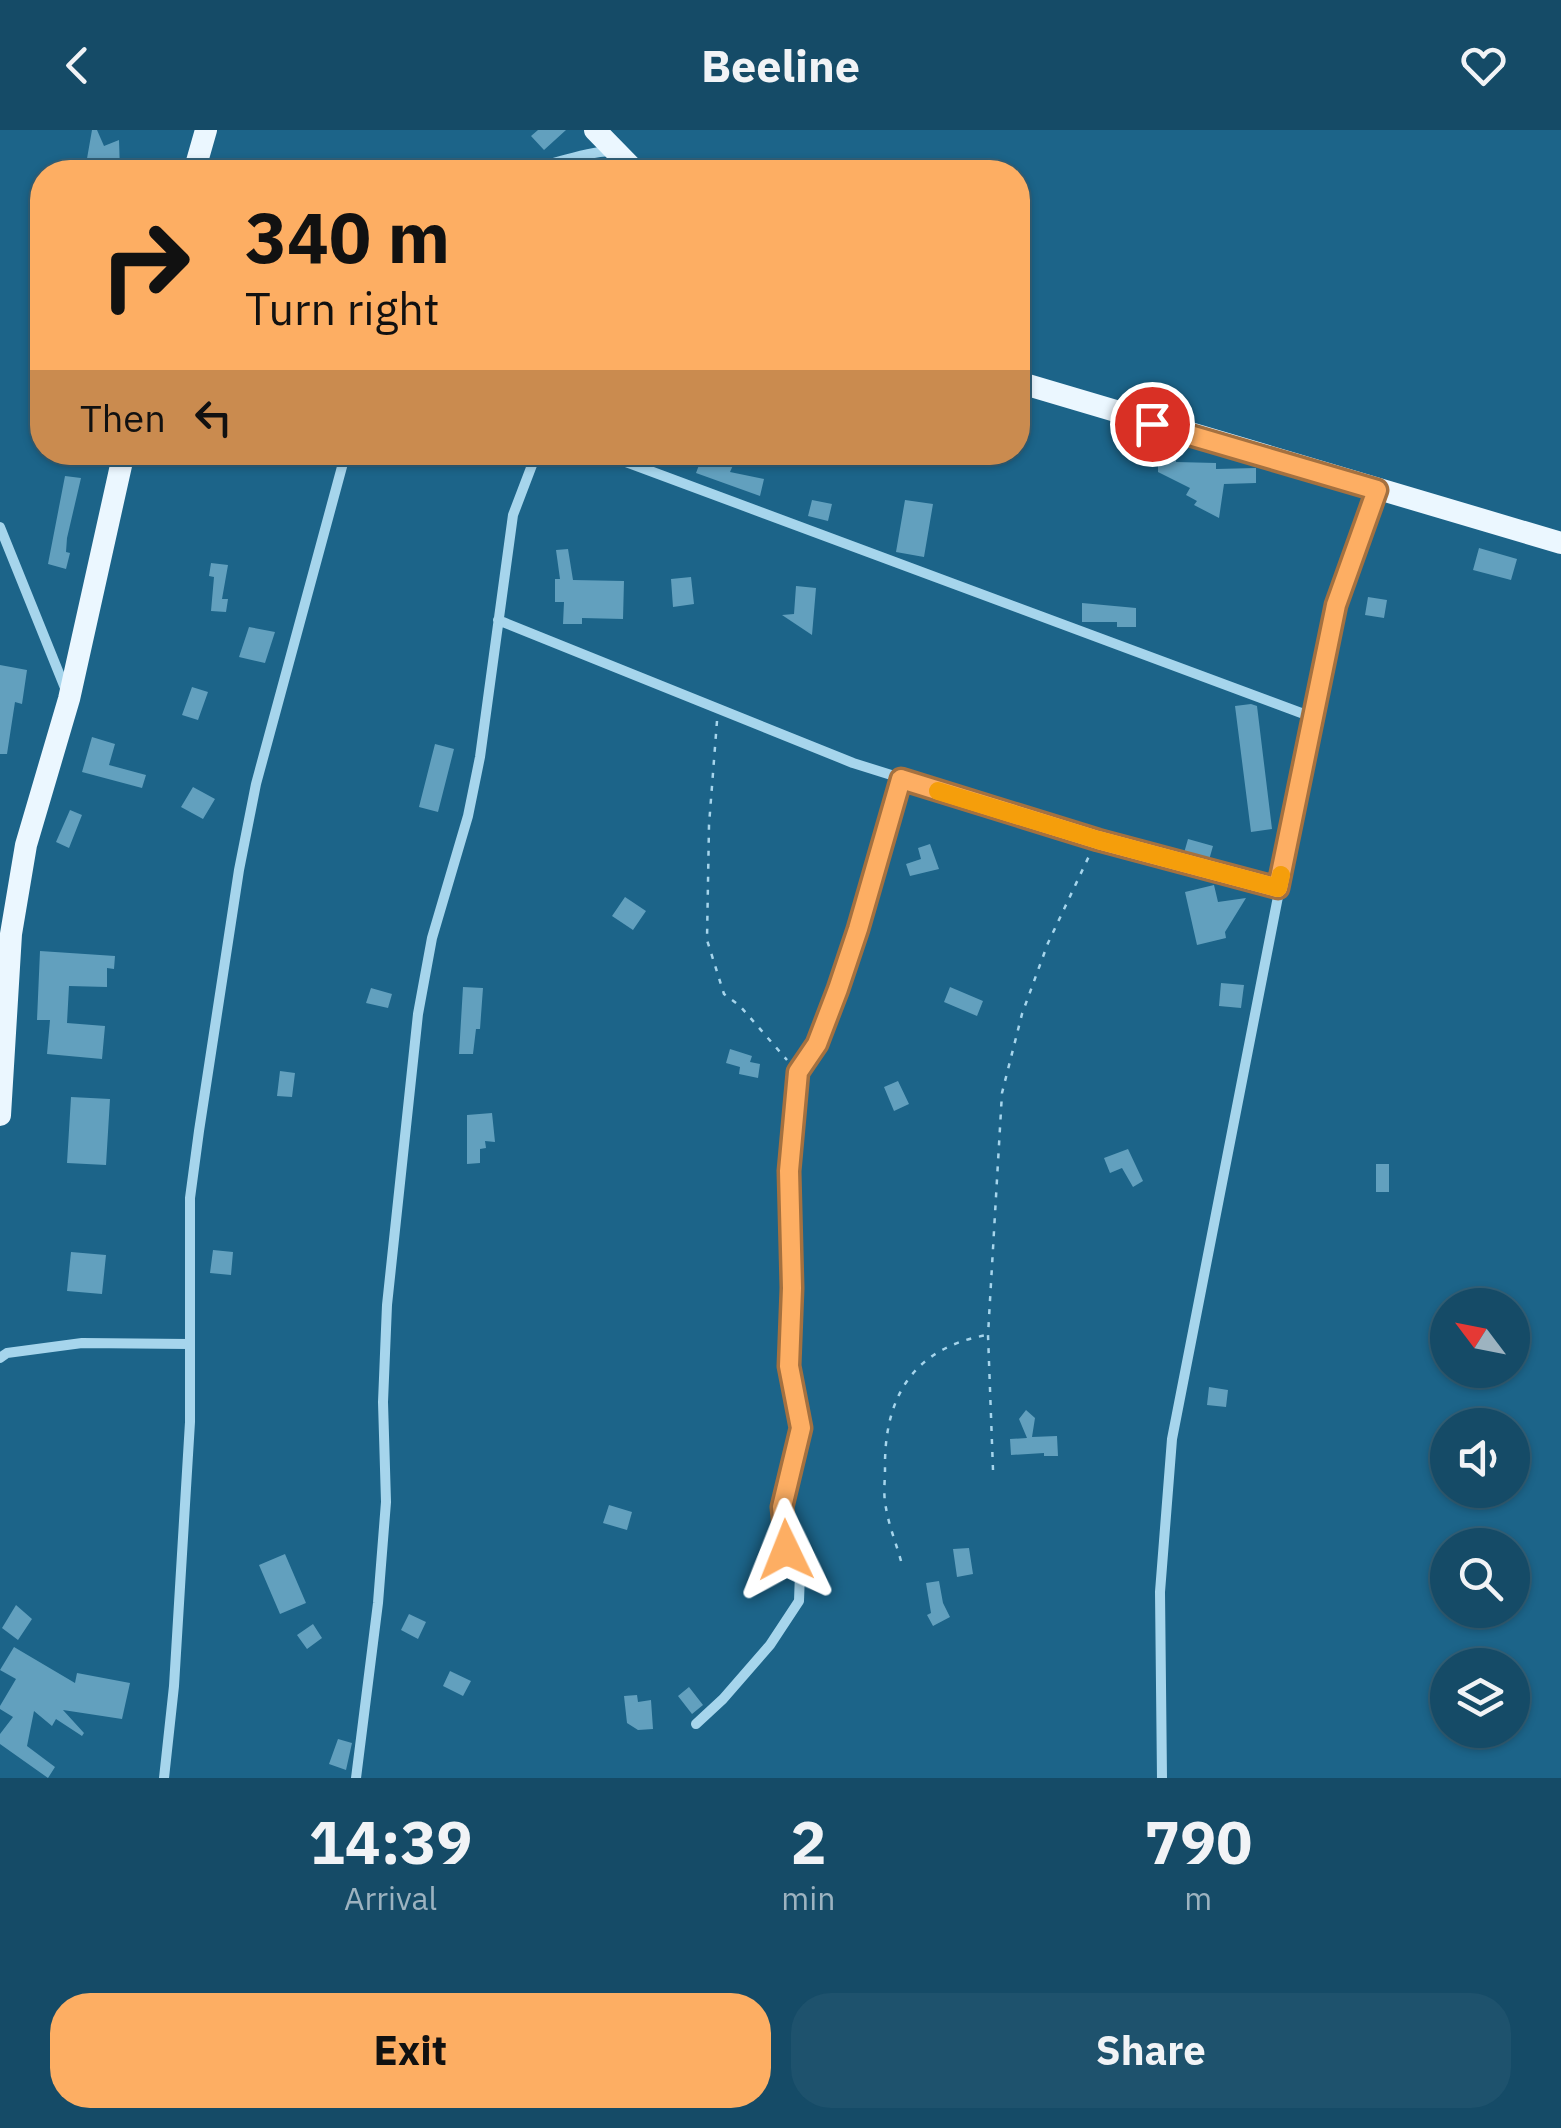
<!DOCTYPE html>
<html lang="en">
<head>
<meta charset="utf-8">
<style>
  :root { --surface:#154b67; --page:#1e526d; --text:#f1f3f6; --muted:#9db3c0; --line:#34637b; --accent:#fdae63 }
  body { margin:0; font-family:"IBM Plex Sans",sans-serif; background:var(--page); color:var(--text); height:100vh; display:flex; flex-direction:column; font-size:38px; white-space:nowrap }
  * { box-sizing:border-box; margin:0 }
  p { font-size:32px; color:var(--muted) }
  .icon { flex:none; width:55px; height:55px; fill:none; stroke:currentColor; stroke-width:2; stroke-linecap:round; stroke-linejoin:round }
  .map { position:relative; height:1648px; overflow:hidden }
  .drawer { display:flex; flex-direction:column; background:var(--surface); flex:1 }
  .drawer>* { flex:none }
  .guide { position:absolute; left:30px; top:30px; width:1000px; height:305px; border-radius:40px; box-shadow:0 2px 8px #0004,0 0 0 2px var(--line); background:#fdae63; color:#111; overflow:hidden }
  .needle { width:65px; rotate:302deg }
  .tools { position:absolute; left:1430px; top:1158px; display:grid; gap:20px }
  .tools a { display:grid; place-items:center; width:100px; height:100px; border-radius:50%; background:var(--surface); box-shadow:0 2px 8px #0004,0 0 0 2px var(--line); font-size:50px }
  .pin { position:absolute; display:grid; place-items:center; width:85px; height:85px; color:#fff; margin:-42px; border:5px solid #fff; border-radius:50%; box-shadow:0 2px 10px #0007 }
  .me { position:absolute; width:110px; margin:-55px; rotate:358deg; stroke-linejoin:round; filter:drop-shadow(0 0 8px #0008) }
  .turn { display:flex; align-items:center; gap:35px; height:210px; padding:0 50px; font-size:45px }
  .turn .icon { width:130px; height:130px; stroke-width:2.5 }
  .turn b { display:block; font-size:70px; line-height:85px }
  .then { display:flex; align-items:center; height:95px; padding:0 50px; background:#0003; gap:20px; font-size:38px }
  .eta { display:flex; justify-content:space-evenly; align-items:center; height:170px; text-align:center }
  .eta b { font-size:60px; font-weight:800; line-height:70px }
  .button { display:flex; gap:20px; margin-top:auto; padding:20px 50px }
  .button a { flex:1; height:115px; border-radius:40px; background:var(--accent); color:#111; font-size:40px; font-weight:800; line-height:115px; text-align:center }
  .button a+a { background:var(--page); color:var(--text) }
  header { display:flex; justify-content:space-between; align-items:center; height:130px; padding:0 50px; background:var(--surface); font-size:45px; font-weight:800 }
  .map>svg:first-child { display:block }
</style>
</head>
<body>
<header><svg class="icon" aria-label="back" viewBox="0 0 24 24"><path d="M15 5l-7 7 7 7"/></svg>Beeline<svg class="icon" aria-label="heart" viewBox="0 0 24 24"><path d="M12 20l-8-8c-3-5 5-10 8-4 3-6 11-1 8 4z"/></svg></header>
<div class="map">
<svg width="1561" height="1648" viewBox="0 0 1561 1648">
  <rect width="100%" height="100%" fill="#1c6489"/>
  <path fill="#62a0be" d="M92 0H97L104 16 119 10 120 42H107L102 33 85 40Z
    M538 0H566L544 20 531 6Z
    M1158 320H1176V332L1216 333V339L1256 338V353L1224 354 1219 388 1194 375 1197 371 1186 365 1190 358 1158 342Z
    M704 322 734 333 730 342 764 349 760 366 696 343Z
    M65 346 81 348 67 408 66 422 70 423 66 439 48 434Z
    M812 370 832 374 828 391 808 386Z
    M905 370 933 374 924 427 896 422Z
    M1479 418 1517 429 1511 450 1473 440Z
    M568 419 573 450 624 451 623 489 582 488V494H563L564 472H555V449H560L556 420Z
    M211 433 228 435 222 469H228L226 482 211 481 214 447 209 446Z
    M691 447 694 474 673 477 671 449Z
    M796 456 816 458 812 505 782 485 794 484Z
    M1368 467 1387 470 1384 488 1365 485Z
    M1082 473 1136 478V497H1117V492H1082Z
    M249 497 275 502 265 533 239 527Z
    M0 535 27 540 22 574 15 572 7 624H0Z
    M192 557 208 562 198 590 182 585Z
    M1251 574 1257 576 1272 699 1251 702 1235 576Z
    M92 607 115 614 109 635 146 645 142 658 82 642Z
    M435 614 454 619 438 682 419 677Z
    M193 657 215 669 203 689 181 677Z
    M70 680 82 685 69 718 56 712Z
    M1188 709 1213 716 1209 730 1184 723Z
    M930 714 939 739 910 746 906 734 921 729 918 718Z
    M1214 755 1218 772 1246 768 1225 802 1226 808 1197 815 1185 762Z
    M625 767 646 781 633 800 612 786Z
    M40 821 115 826 114 839 107 838V857L69 856 67 893 105 896 102 929 47 924 50 890H37Z
    M1221 853 1244 855 1241 878 1219 876Z
    M463 857 483 858 480 899H476L473 924H459Z
    M950 857 983 871 977 886 944 872Z
    M371 858 392 864 388 878 366 873Z
    M730 919 752 926 750 932 760 934 758 948 739 944 740 937 726 933Z
    M280 941 295 943 292 967 277 966Z
    M898 951 909 974 894 981 884 957Z
    M71 967 110 969 106 1035 67 1033Z
    M492 983 495 1012 485 1011 486 1018 480 1019V1033L467 1034V985Z
    M1128 1019 1143 1051 1133 1057 1122 1038 1110 1043 1104 1028Z
    M1376 1034H1389V1062H1376Z
    M213 1120 233 1122 231 1145 210 1143Z
    M71 1122 106 1125 102 1164 67 1161Z
    M1209 1257 1228 1260 1226 1277 1207 1275Z
    M1026 1280 1035 1288 1032 1307 1057 1306 1058 1326H1044V1323L1011 1325 1010 1309 1027 1308 1019 1289Z
    M609 1375 632 1382 627 1400 603 1393Z
    M969 1418 973 1444 957 1447 953 1419Z
    M285 1424 306 1473 280 1484 259 1435Z
    M939 1451 943 1473 950 1487 933 1496 927 1485 931 1483 926 1453Z
    M16 1475 32 1489 18 1510 2 1498Z
    M409 1484 426 1492 418 1509 401 1500Z
    M313 1494 322 1508 307 1519 297 1505Z
    M14 1517 75 1553 77 1543 130 1553 122 1589 63 1580 84 1603 82 1606 56 1589 52 1596 34 1581 27 1616 55 1637 48 1648 0 1614V1604L13 1587 0 1579V1576L16 1549 0 1540Z
    M450 1541 471 1551 463 1566 443 1556Z
    M689 1557 703 1575 692 1584 678 1566Z
    M637 1565 638 1572 651 1570 653 1599 638 1600 627 1593 624 1566Z
    M338 1609 352 1613 346 1640 329 1634Z"/>
  <g fill="none" stroke-linecap="round" stroke-linejoin="round">
    <path stroke="#a6d5ec" stroke-width="2.5" stroke-dasharray="5 8" stroke-linecap="butt" d="M717 591 709 695 707 810 724 864 740 876 787 930
      M993 1340 988 1205 1002 963 1022 884 1048 813 1090 724
      M901 1431C896 1413 889 1396 886 1378 883 1365 885 1351 885 1339 884 1267 913 1218 987 1205"/>
    <path stroke="#a6d5ec" stroke-width="10" d="M514 42C547 38 576 23 610 21
      M599 322 1312 587
      M0 397 67 563
      M498 490 853 633 1098 710 1278 757
      M0 1228 7 1223 82 1213 189 1214
      M696 1594 723 1569 770 1515 799 1471 800 1443 785 1420 782 1377 801 1298 789 1236 792 1158 789 1041 798 942 817 914 838 859 859 799 901 649
      M164 1648 174 1556 190 1292V1068L199 1001 239 740 256 654 346 322
      M356 1648 378 1473 386 1372 383 1272 387 1175 418 884 432 808 468 686 480 627 513 385 537 322
      M1162 1648 1160 1462 1172 1309 1335 475 1377 360"/>
    <path stroke="#ebf7ff" stroke-width="22" d="M595 0 636 42
      M194 42 206 0
      M1018 252 1561 413
      M0 985 11 804 26 715 69 569 124 322"/>
  </g>
  <g fill="none" stroke-linecap="round" stroke-linejoin="round">
    <defs>
      <path id="route" d="M786 1420 782 1377 801 1298 789 1236 792 1158 789 1041 798 942 817 914 838 859 858 799 901 649 1098 710 1278 758 1336 475 1377 360 1152 294"/>
    </defs>
    <use href="#route" stroke="#a47140" stroke-width="25"/>
    <use href="#route" stroke="#fdae63" stroke-width="18"/>
    <path stroke="#f59e0b" stroke-width="18" d="M938 661 1098 710 1278 758 1281 745"/>
  </g>
</svg>
<div class="tools">
<a><svg class="needle" viewBox="-14 -14 28 28"><path d="M0-13l5 13h-10z" fill="#e53935"/><path d="M0 13l5-13h-10z" fill="#9db3c0"/></svg></a>
<a><svg class="icon" aria-label="sound" viewBox="0 0 24 24"><path d="M4 9h4l5-4v14l-5-4H4zM17 9q2 3 0 6"/></svg></a>
<a><svg class="icon" aria-label="search" viewBox="0 0 24 24"><circle cx="10" cy="10" r="6"/><path d="M15 15l6 6"/></svg></a>
<a><svg class="icon" aria-label="layers" viewBox="0 0 24 24"><path d="M12 4l9 5-9 5-9-5zM3 14l9 5 9-5"/></svg></a>
</div>
<div class="pin" style="left:1152px;top:294px;background:#d93025"><svg class="icon" aria-label="arrive" viewBox="0 0 24 24"><path d="M6 21V4h12l-3 4 3 4H6"/></svg></div>
<svg class="me" style="left:786px;top:1420px" viewBox="-20 -20 40 40"><path d="M0-17L14 15 0 8-14 15z" fill="#fdae63" stroke="#fff" stroke-width="4"/></svg>
<div class="guide">
<div class="turn"><svg class="icon" aria-label="right" viewBox="0 0 24 24"><path d="M7 20v-9h11M14 6l5 5-5 5"/></svg><div><b>340 m</b>Turn right</div></div>
<div class="then">Then<svg class="icon" aria-label="left" viewBox="0 0 24 24"><path d="M17 20v-9H6M10 6l-5 5 5 5"/></svg></div>
</div>
</div>
<section class="drawer">
<div class="eta">
<div><b>14:39</b><p>Arrival</p></div>
<div><b>2</b><p>min</p></div>
<div><b>790</b><p>m</p></div>
</div>
<div class="button"><a>Exit</a><a>Share</a></div>
</section>
</body>
</html>
